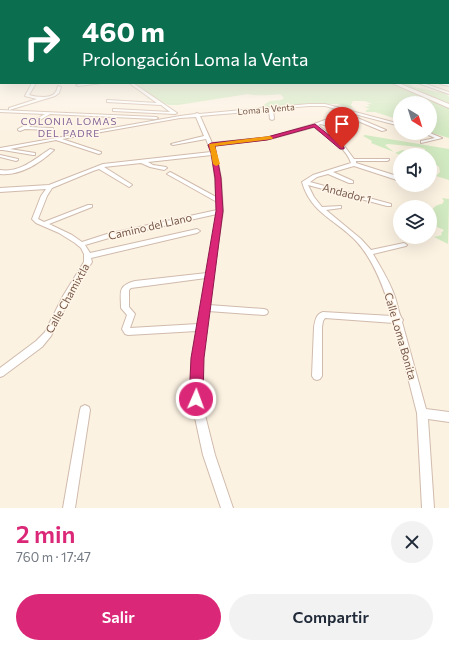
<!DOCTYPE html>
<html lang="es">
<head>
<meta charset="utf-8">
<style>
  :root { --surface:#fff; --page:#f2f2f3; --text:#1f2937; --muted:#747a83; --accent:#db2777 }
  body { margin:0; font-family:Commissioner,sans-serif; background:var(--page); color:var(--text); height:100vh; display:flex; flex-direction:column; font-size:15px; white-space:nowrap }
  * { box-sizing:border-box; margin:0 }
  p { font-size:13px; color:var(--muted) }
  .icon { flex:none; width:22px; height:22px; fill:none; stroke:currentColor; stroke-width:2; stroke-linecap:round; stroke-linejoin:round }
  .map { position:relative; height:508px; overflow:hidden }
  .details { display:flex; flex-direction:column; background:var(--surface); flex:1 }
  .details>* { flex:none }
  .banner { position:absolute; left:0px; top:0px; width:449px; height:84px; box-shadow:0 4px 16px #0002; background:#0b6e4f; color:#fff; overflow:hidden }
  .needle { width:26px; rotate:142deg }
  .tools { position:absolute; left:393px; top:96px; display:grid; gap:8px }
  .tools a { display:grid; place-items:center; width:44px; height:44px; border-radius:50%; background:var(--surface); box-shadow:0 4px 16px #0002; font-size:20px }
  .pin { position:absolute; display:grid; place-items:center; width:34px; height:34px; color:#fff; margin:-41px -17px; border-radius:50% 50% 50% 0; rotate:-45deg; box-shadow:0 0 4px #0007 }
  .pin .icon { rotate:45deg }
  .me { position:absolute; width:44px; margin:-22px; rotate:2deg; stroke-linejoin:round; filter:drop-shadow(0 0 3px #0008) }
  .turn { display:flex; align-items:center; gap:14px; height:84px; padding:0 16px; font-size:18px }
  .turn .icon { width:52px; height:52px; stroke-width:2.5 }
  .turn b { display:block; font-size:28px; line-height:34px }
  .round { display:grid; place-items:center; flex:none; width:42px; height:42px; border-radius:21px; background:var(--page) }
  .summary { display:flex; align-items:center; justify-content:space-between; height:68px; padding:0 16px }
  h1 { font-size:24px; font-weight:600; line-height:30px; color:var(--accent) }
  .button { display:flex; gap:8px; margin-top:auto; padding:8px 16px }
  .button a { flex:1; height:46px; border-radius:24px; background:var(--accent); color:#fff; font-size:16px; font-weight:600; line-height:46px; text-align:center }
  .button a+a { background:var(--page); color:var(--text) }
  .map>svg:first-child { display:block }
</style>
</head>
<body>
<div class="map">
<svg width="449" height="508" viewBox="0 0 449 508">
  <rect width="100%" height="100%" fill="#fcf2e2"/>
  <path fill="#d2eac1" d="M132 83H408L414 87 449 94 447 95 449 97V138L432 133 430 131V103H400V120L375 112H366V110L370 109 362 106 366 107 370 106 367 104H372L365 101H353L351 105 353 108 337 104H322L237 111 234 110 260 107 270 101 281 100 284 98 280 94C278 95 253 96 248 94L178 105H169L153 99H145L154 97C151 94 149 94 145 93 140 90 137 85 132 83Z
    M365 135 449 149V180L436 176 440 172 439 167 430 161V155H400L395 153 402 150 419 154 425 153V149L419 147 388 144 385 145 394 152 371 143 372 141 363 136Z
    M442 198 449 199 448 244 434 237 442 235 441 233 444 230 430 224C430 215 431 205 442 204L444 201Z"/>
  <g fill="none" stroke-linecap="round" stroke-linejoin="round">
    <defs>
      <path id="minor" d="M0 68H1V70H0Z
        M448 68H449V71H448Z
        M32 83H36L29 95C36 97 50 99 55 93 57 91 57 88 58 86L61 87 59 93 55 96 9 110V108L37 99 25 96Z
        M89 83H102L78 86 76 85Z
        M129 83H133L177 113 175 114 113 111V109H114L170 112 161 105 107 102V100H108L157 103Z
        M418 83H423L449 92V94Z
        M309 104H325L400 124V126L351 113 325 123 337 127V129L321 124 318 125 345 147 354 159H389V160L387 161H356V163L400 177V181L354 166 333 172 353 181V183H349L328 174 317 177 310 182 391 204V206H387L308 185 314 197 322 207 341 206V208L326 210 361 239 371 250 404 243 407 245 406 246 373 254C381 268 390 282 395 297 398 305 398 314 403 320L402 322 426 409 449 412V422L428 419 434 508H422L417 413 394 323 325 318 323 321 322 327V376L320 379 317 380 314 379 312 376 314 327C315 321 316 314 323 312L392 316C385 291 375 262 357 242 337 220 311 214 302 182L313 175 351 163C346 147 327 137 314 127L270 139 213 146 216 153 221 178 223 211 209 305 264 309 267 310 268 312 267 314 264 315 208 311 202 358 201 399 215 455 233 508H221L203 455 191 399 192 358 197 331 128 335 125 334 122 329 127 315 121 308C121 292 117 286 135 281L207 273 217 214 109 238 85 245 90 253 197 229 200 231 197 233 91 258 92 262 71 296 51 336 42 347 3 376 0 377V368L36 341 45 332 63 296 84 262V254L81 248 75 243 59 233 36 223 32 219 41 196 46 189 0 192V188L49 185 103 164 211 152 206 139 173 145 171 144 204 136 196 117 180 118 62 139 101 152V153L99 154 56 140 10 149 35 153V155H33L3 150H0V148L180 116 195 114 197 113 199 114ZM309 106H325L347 112 314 124 270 137 212 143 200 116 269 110 270 119 272 120 274 119 273 109ZM212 155 215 178 216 197 172 173 170 172 167 174 217 202V210L107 234 82 242 72 235 49 224 92 207V205H88L44 222 38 219 47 196 52 188 93 171 99 169 129 187 132 185 131 184 104 167 141 163 150 167 164 170 167 168 166 167 153 165 148 162ZM206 278 198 324 130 328 135 314 129 307V290L131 288Z
        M0 110 156 117 158 118 156 119 50 114 29 127 51 128H53V130L25 129 20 131 18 130V129L45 114 0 112Z
        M342 117H355L386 130 382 131 353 119H341V117Z
        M424 133H430L442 138 421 143V141L435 138Z
        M50 149 54 150C40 163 20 176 0 174V170C20 173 35 159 50 149Z
        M0 155 18 159V160L16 161 0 157Z
        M414 185H423L427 187 424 189Z
        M85 405 89 407 90 410 75 508H63L80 410 81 407Z"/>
      <path id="secondary" d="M392 83H398L449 104V108Z
        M440 83 449 84V86L440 84Z"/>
      <path id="primary" d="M0 62H1L0 66Z"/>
    </defs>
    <use href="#minor" stroke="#d0bbac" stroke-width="2"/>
    <use href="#secondary" stroke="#d3bba9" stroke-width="2"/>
    <use href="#primary" stroke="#dbd3cf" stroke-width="2"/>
    <use href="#minor" fill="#fff" fill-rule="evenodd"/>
    <use href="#secondary" fill="#fff" fill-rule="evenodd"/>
    <use href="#primary" fill="#fcd69a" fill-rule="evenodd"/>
  </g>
  <linearGradient id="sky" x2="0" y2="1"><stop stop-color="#94c6e7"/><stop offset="0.46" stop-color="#fef9f2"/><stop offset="1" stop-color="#fef9f2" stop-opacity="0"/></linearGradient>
  <rect width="449" height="134" fill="url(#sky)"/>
  <path fill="#db2777" stroke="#8e194d" d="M315 124 344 147V149H340L314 127 267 140 215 146 221 178 223 211 204 358 203 399 201 404 196 405 191 404 189 399 191 358 216 211 215 178 211 153 208 145 211 143 267 137Z"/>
  <path fill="#f59e0b" d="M270 136 273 138 272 139 215 146 220 164 216 166 213 164 209 144Z"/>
  <g text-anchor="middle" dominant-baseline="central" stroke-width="3" stroke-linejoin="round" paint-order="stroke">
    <g font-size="9" fill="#755748" stroke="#fff6e9">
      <text transform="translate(266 109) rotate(-5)">Loma la Venta</text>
    </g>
    <g font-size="10" letter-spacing="1" fill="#866498" stroke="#fff6e9">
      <text x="69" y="121">COLONIA LOMAS<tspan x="69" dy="12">DEL PADRE</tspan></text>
    </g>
    <g font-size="11" fill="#755748" stroke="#fff6e9">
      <text transform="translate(347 193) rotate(15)">Andador 1</text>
      <text transform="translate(150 226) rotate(-13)">Camino del Llano</text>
      <text transform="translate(67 298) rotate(-61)">Calle Chamixtla</text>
      <text transform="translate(401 336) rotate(74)">Calle Loma Bonita</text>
    </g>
  </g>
</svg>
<div class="tools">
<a><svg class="needle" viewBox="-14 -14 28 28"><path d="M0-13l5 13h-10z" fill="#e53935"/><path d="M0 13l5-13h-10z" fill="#747a83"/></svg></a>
<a><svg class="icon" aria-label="sound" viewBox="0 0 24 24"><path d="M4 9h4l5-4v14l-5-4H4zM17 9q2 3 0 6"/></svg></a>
<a><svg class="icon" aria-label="layers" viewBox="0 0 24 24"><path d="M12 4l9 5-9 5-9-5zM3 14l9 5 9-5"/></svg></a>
</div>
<div class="pin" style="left:342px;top:148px;background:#d93025"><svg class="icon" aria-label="arrive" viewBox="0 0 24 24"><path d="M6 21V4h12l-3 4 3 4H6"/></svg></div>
<svg class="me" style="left:196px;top:399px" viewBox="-20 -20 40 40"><circle r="17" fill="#db2777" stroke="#fff" stroke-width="3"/><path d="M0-11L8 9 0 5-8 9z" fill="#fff"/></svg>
<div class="banner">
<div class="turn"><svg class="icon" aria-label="right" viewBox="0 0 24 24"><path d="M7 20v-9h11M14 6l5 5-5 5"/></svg><div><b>460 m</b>Prolongación Loma la Venta</div></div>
</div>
</div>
<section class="details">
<div class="summary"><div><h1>2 min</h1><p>760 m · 17:47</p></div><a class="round"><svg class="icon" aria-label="close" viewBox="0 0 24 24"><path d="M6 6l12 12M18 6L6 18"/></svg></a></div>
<div class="button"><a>Salir</a><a>Compartir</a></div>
</section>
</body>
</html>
